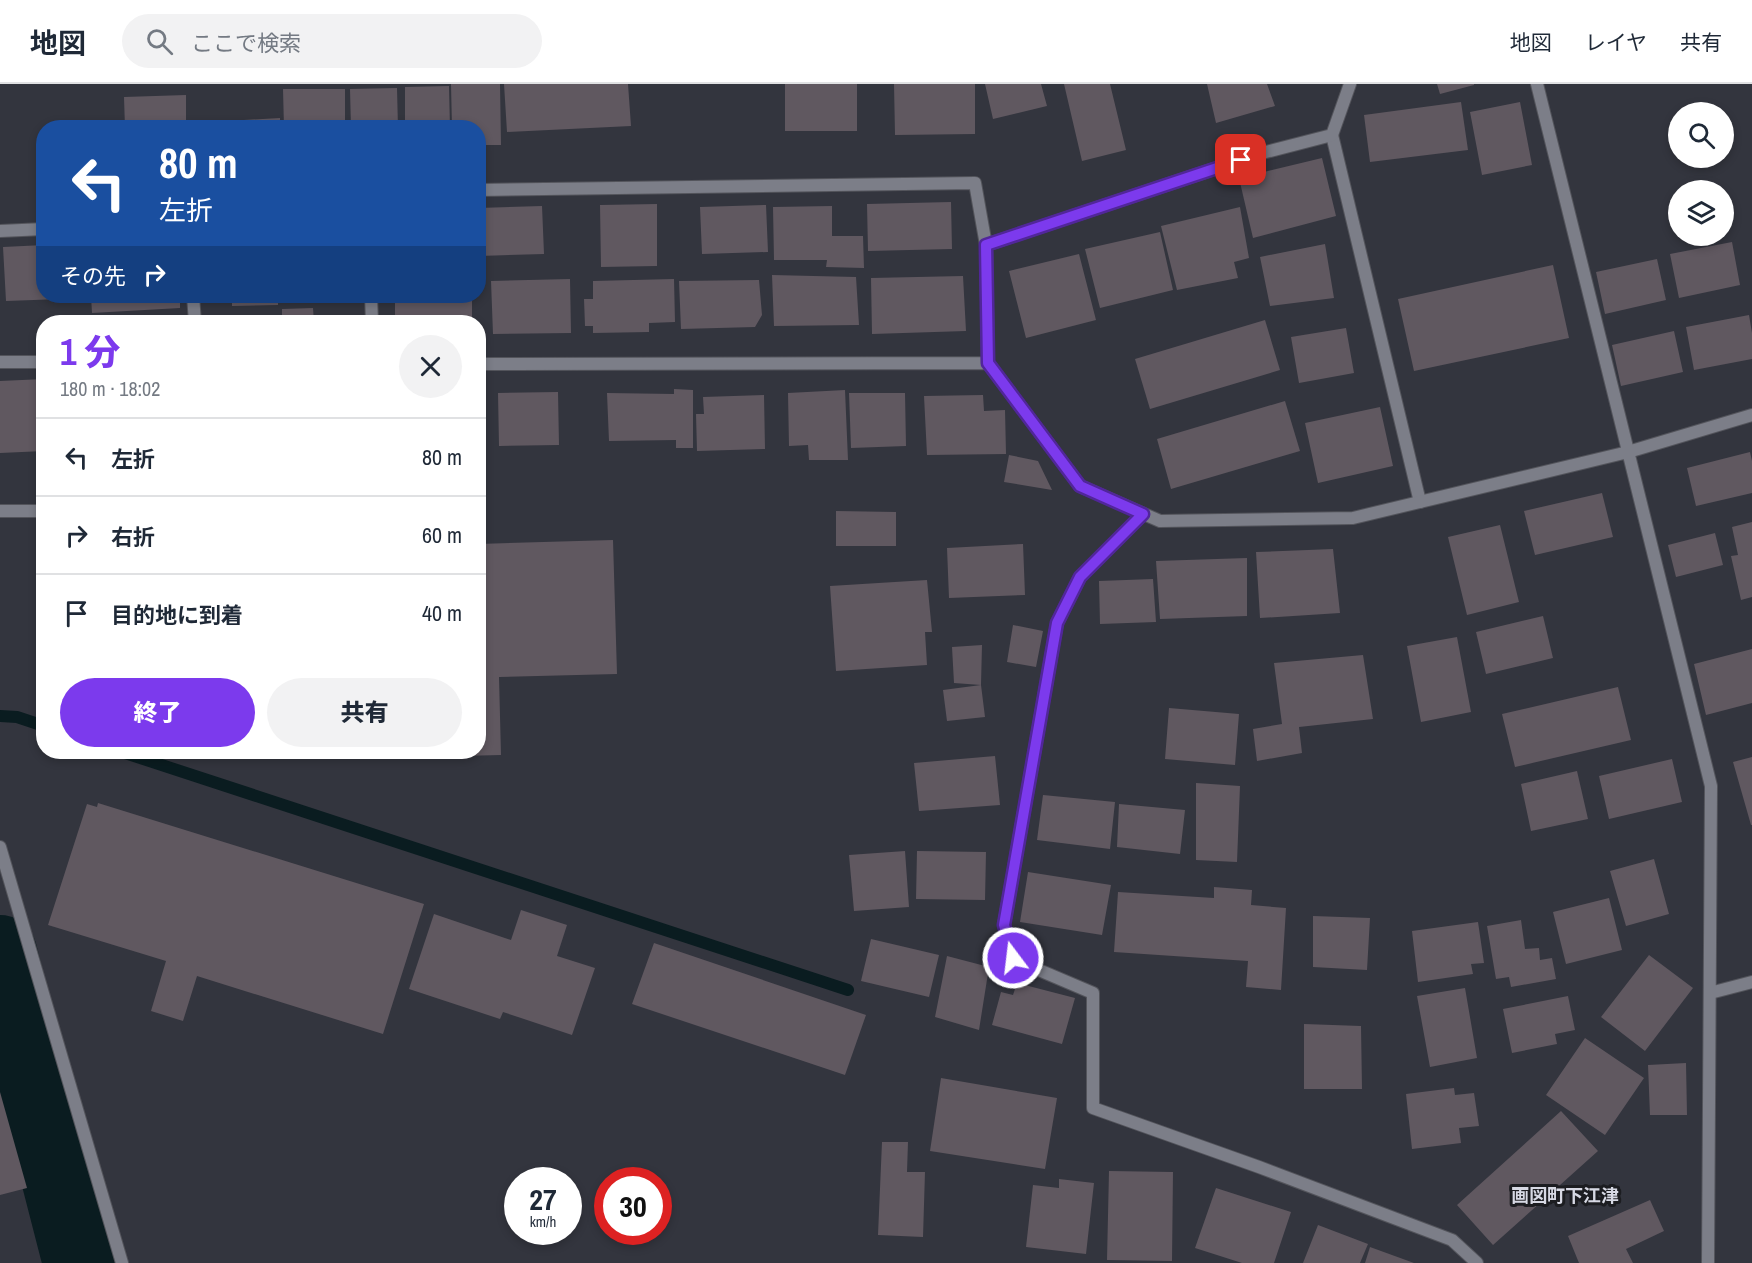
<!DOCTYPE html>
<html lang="ja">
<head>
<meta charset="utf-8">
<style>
  :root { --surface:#fff; --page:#f2f2f3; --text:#1f2937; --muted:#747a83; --line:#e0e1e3; --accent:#7c3aed }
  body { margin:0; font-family:"Archivo Narrow","Noto Sans JP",sans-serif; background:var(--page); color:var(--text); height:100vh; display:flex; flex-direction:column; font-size:22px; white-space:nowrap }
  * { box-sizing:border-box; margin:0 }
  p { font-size:20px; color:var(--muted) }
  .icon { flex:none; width:33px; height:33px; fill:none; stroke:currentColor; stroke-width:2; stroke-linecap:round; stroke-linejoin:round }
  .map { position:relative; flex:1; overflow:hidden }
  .panel { position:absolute; left:36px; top:231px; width:450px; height:444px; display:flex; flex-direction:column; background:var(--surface); border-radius:24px; box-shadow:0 3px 9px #0003 }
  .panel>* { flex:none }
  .hud { position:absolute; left:36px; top:36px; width:450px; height:183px; border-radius:24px; box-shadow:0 3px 9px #0003; background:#1a4fa0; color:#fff; overflow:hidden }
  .buttons { position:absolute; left:1668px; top:18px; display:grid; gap:12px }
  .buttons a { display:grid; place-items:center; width:66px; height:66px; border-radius:50%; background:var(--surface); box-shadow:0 3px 9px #0003; font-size:30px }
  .speed { position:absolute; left:504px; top:1083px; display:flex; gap:12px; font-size:30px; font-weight:700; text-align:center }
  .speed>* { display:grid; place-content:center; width:78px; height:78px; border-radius:50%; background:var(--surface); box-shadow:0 3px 9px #0003; line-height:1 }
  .speed small { font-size:15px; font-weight:400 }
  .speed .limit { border:9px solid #d22; background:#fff; color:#111 }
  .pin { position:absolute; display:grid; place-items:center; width:51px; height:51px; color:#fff; margin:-26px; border-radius:12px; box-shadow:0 3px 9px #0006 }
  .me { position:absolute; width:66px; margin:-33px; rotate:345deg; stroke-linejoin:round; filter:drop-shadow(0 0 4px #0008) }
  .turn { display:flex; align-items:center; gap:21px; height:126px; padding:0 24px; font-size:27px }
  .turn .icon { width:78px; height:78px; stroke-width:2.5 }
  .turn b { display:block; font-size:42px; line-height:51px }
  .then { display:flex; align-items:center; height:57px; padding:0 24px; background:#0003; gap:12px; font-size:22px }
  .round { display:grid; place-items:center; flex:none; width:63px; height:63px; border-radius:32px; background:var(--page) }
  .summary { display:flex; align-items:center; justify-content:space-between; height:102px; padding:0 24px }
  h1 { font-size:36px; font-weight:800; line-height:45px; color:var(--accent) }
  .button { display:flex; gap:12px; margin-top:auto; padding:12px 24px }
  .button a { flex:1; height:69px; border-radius:36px; background:var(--accent); color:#fff; font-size:24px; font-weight:800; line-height:69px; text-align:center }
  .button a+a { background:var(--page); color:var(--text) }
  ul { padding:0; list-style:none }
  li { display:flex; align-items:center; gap:18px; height:78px; padding:0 24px; border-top:2px solid var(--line) }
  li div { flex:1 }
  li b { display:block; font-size:22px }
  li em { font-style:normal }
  header { display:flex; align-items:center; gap:36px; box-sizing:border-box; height:84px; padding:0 30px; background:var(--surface); border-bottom:2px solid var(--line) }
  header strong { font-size:28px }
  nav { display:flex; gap:33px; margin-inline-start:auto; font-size:21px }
  .search { width:420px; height:54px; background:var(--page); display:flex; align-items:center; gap:15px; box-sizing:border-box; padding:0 21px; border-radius:33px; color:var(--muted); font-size:22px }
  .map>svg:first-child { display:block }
</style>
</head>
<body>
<header>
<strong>地図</strong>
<div class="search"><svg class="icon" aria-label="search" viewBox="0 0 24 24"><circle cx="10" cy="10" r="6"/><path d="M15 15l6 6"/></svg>ここで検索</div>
<nav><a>地図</a><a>レイヤ</a><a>共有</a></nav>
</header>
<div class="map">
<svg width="1752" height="1179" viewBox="0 0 1752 1179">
  <rect width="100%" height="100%" fill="#33353e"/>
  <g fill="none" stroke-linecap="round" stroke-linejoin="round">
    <path stroke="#0a1c20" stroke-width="12" d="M0 632 17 633 44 642
      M122 668 848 906"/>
    <path stroke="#0a1c20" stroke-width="74" d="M0 868 80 1179"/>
  </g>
  <path fill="#605860" d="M451 0H500L501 61H478V44H452Z
    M504 0H628L631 42 507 48Z
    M785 0H857V47H785Z
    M894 0H975V50L895 51Z
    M985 0H1041L1047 22 993 35Z
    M1064 0H1110L1126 66 1082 77Z
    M1207 0H1267L1275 22 1216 39Z
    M1437 0H1474V1L1440 10Z
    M449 2 450 44H405V3Z
    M397 4 398 44H351L350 5Z
    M283 5H345V44H284Z
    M186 11V44H125L124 13Z
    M1461 18 1468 66 1370 78 1364 31Z
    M1520 18 1532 81 1482 91 1470 28Z
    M280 34V44H211L210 38Z
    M1322 74 1336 132 1253 154 1239 94Z
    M951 118 952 165 868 167 867 120Z
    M657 120V182L601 183 600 121Z
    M766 121 768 168 702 170 700 123Z
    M542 122 544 170 479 172 478 124Z
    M832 122V152H863L864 184 826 183 827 176H774L773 123Z
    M1240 123 1249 174 1234 178 1238 194 1177 206 1161 142Z
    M1160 148 1173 206 1100 224 1085 165Z
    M1732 158 1740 201 1679 214 1670 170Z
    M1325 160 1334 214 1270 222 1260 173Z
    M44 161V212H89V214L6 217 3 163Z
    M1079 170 1096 236 1026 254 1009 187Z
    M1657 175 1666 216 1605 230 1596 188Z
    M1553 181 1569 254 1414 287 1398 215Z
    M772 191 856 193 859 241 774 242Z
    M963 192 966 247 872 250 871 194Z
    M570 195 571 249 493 250 491 197Z
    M674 195 675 238 649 239V248L593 249V242H585L584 215H593V197Z
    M759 196 762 231 755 243 681 245 679 197Z
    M91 212H180V224L92 229Z
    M232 212H278V221L232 222Z
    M395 212H472V238H395Z
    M313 224 314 238H282V225Z
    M1749 231 1752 249V275L1694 286 1686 243Z
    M1265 236 1280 286 1150 325 1135 275Z
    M1346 244 1354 289 1299 299 1291 253Z
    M1674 247 1683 288 1621 302 1612 261Z
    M44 295V367L0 369V297Z
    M674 305 693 306V364H676V356L609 357 607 309 674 310Z
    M845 306 848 376H809L808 361 789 362 788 309Z
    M558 308 559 361 499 362 498 309Z
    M849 309H905L906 362 851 364Z
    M764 311 765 365 697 367 696 330H704L703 313Z
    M983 311 984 327 1005 326 1006 370 927 371 924 312Z
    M1285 317 1300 367 1171 405 1157 355Z
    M1380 323 1393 382 1318 399 1305 339Z
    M1750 368 1752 377V409L1696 422 1687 384Z
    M1009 371 1038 377 1052 406 1004 398Z
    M1602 409 1613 453 1535 471 1524 427Z
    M836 427 896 428V462H836Z
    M1752 438V513L1741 516 1731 472 1738 471 1732 443Z
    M1500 441 1519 518 1467 531 1448 453Z
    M1715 449 1723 481 1676 493 1668 461Z
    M613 456 617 590 499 593 501 671 380 674V668H478V460Z
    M1023 460 1025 511 949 514 947 464Z
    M1333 465 1340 529 1260 534 1256 468Z
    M1247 474V532L1160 535 1156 477Z
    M1153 495 1156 538 1100 540 1099 497Z
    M927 496 932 548H925L927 581 836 587 830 502Z
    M1543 532 1553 574 1486 590 1476 548Z
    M1013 541 1043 547 1036 583 1007 578Z
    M1457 553 1471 628 1421 638 1407 562Z
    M982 561 981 601 954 599 952 563Z
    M1752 565V619L1706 631 1694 580Z
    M1363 571 1373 635 1299 643 1302 669 1257 677 1253 645 1282 640 1274 579Z
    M981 601 985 633 947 637 943 606Z
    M1618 603 1631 656 1515 683 1502 630Z
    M1169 624 1239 630 1235 681 1165 675Z
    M995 672 1000 721 919 727 914 679Z
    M1752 673V741H1751L1733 678Z
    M1672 675 1682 718 1609 735 1599 692Z
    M1577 687 1588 735 1531 747 1521 700Z
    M1196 699 1240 702 1237 778 1196 776Z
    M1043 711 1115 718 1110 765 1037 756Z
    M98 719 424 820 383 950 197 892 183 937 151 927 166 877 48 841 87 720 97 723Z
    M1119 720 1185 726 1180 770 1117 763Z
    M905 767 909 823 854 827 849 771Z
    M917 767 986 768 985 816 916 815Z
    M1654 775 1669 830 1626 842 1610 787Z
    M1028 788 1111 801 1102 851 1020 838Z
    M1214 803 1252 806 1251 821 1286 824 1281 906 1246 903 1248 877 1114 868 1118 808 1214 814Z
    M1609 814 1622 866 1566 880 1553 828Z
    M521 826 567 841 557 872 595 884 572 951 503 928 500 935 409 905 434 830 511 856Z
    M1313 832 1370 834 1367 886 1313 883Z
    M1521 836 1525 865 1539 864 1540 876 1552 874 1556 895 1511 903 1509 893 1496 895 1487 842Z
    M1478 838 1484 879 1471 880 1473 890 1418 898 1412 847Z
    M871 855 939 871 929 913 861 897Z
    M654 859 866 931 845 991 632 920Z
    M1649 871 1693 904 1645 967 1601 933Z
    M947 872 989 883 979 946 935 933Z
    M1017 899 1075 914 1062 960 992 941 1001 908 1013 911Z
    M1465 904 1477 974 1430 983 1417 912Z
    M1568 912 1575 946 1555 950 1557 960 1512 969 1503 925Z
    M1304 940 1361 942 1362 1005H1304Z
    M1585 954 1644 994 1605 1051 1546 1011Z
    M1686 979 1687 1031H1650L1648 981Z
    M941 994 1057 1014 1045 1085 930 1067Z
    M1454 1004 1455 1011 1474 1009 1479 1042 1459 1044 1461 1059 1412 1065 1406 1010Z
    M0 1008 27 1104 0 1111Z
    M1561 1027 1598 1067 1493 1161 1457 1121Z
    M882 1058H908L907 1088H925L923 1153 878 1151Z
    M1109 1087 1173 1088 1172 1177 1107 1176Z
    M1059 1095 1094 1099 1086 1170 1026 1163 1033 1101 1059 1104Z
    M1216 1104 1291 1128 1274 1179H1242L1195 1164Z
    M1650 1116 1664 1147 1626 1165 1633 1179H1579L1568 1152Z
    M1318 1141 1368 1160 1360 1179H1303Z
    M1370 1163 1414 1179H1365Z"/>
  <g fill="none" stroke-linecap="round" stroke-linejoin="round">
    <defs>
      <path id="lane" d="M1332 51 1420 418
        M0 147 44 145
        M193 212 195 238
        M0 427H44"/>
      <path id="street" d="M1537 0 1711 702 1708 1179
        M478 106 975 99 986 161 988 279
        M986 161 1262 69 1332 51 1350 0
        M371 212 372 238
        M0 278H44
        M478 280 988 279 1080 402 1160 437 1353 434 1628 368 1752 331
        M1143 430 1080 493 1057 539 1004 841 1013 875 1093 909V1024L1259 1083 1452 1156 1477 1179
        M0 763 122 1179
        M1710 909 1752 898"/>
    </defs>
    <use href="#lane" stroke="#53545b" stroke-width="14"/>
    <use href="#street" stroke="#53545b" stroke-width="14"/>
    <use href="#lane" stroke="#7c7e88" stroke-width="12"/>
    <use href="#street" stroke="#7c7e88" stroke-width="12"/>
  </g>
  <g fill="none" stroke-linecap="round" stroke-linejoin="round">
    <defs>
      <path id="route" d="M1013 874 1004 841 1057 539 1080 493 1143 430 1080 402 988 279 986 161 1241 76"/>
    </defs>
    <use href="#route" stroke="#51269a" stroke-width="15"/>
    <use href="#route" stroke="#7c3aed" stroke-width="10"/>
  </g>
  <g text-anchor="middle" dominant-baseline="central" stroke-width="6" stroke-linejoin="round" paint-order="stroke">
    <g font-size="18" font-weight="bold" fill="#d7d9e4" stroke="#1c1d21">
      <text x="1565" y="1111">画図町下江津</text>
    </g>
  </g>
</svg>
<div class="buttons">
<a><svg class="icon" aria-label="search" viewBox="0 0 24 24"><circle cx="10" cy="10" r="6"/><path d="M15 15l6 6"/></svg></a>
<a><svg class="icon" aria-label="layers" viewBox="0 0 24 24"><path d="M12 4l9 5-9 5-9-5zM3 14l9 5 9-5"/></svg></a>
</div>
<div class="speed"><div>27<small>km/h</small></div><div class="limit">30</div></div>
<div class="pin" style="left:1241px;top:76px;background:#d93025"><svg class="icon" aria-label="arrive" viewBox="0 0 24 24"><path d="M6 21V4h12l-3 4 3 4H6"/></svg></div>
<svg class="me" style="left:1013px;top:874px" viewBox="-20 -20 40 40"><circle r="17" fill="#7c3aed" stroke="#fff" stroke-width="3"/><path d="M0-11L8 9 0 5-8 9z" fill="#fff"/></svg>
<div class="hud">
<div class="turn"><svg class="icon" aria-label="left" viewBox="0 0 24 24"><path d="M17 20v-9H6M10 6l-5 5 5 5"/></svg><div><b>80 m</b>左折</div></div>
<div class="then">その先<svg class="icon" aria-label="right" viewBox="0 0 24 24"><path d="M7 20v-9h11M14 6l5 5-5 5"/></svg></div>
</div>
<section class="panel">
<div class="summary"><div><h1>1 分</h1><p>180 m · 18:02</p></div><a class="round"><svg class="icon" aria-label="close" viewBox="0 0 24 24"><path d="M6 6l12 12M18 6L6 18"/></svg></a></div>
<ul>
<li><svg class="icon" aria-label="left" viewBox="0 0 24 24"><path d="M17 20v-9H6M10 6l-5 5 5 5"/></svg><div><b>左折</b></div><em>80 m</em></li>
<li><svg class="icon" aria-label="right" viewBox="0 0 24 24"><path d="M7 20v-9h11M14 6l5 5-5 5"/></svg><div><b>右折</b></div><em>60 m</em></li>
<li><svg class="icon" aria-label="arrive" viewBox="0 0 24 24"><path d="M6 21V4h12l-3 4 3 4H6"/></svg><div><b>目的地に到着</b></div><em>40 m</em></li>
</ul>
<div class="button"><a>終了</a><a>共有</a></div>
</section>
</div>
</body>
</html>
